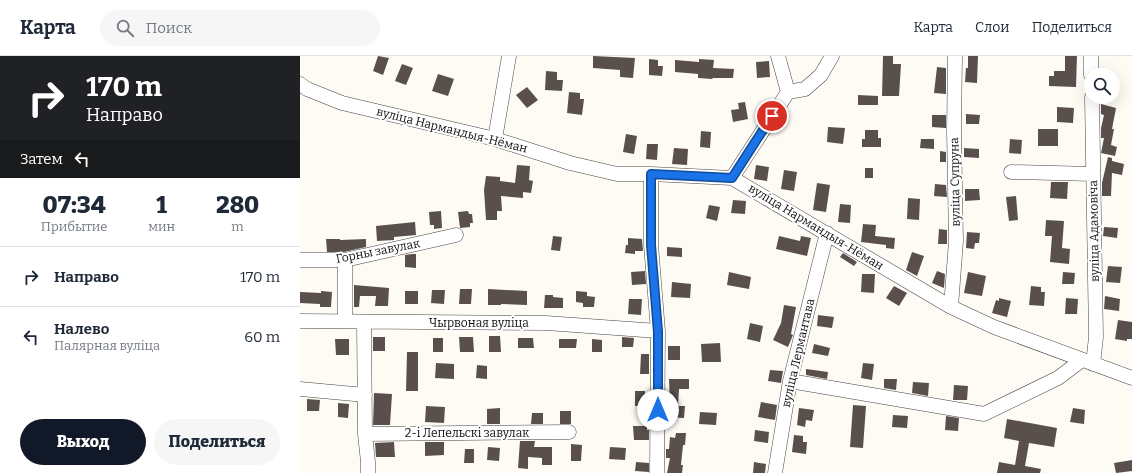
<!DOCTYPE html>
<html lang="ru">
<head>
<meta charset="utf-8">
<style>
  :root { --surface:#fff; --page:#f6f6f7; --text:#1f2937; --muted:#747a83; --line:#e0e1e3; --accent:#111827 }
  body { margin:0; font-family:Bitter,serif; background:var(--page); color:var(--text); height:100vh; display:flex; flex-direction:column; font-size:15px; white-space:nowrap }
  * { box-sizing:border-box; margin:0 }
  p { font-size:13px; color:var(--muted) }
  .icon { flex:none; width:22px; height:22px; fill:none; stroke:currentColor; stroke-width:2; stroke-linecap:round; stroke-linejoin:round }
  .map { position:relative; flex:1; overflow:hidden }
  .details { display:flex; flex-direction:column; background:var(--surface); width:300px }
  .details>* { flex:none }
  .top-card { background:#202124; color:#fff; overflow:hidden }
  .buttons { position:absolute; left:784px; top:12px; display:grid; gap:8px }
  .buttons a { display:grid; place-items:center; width:36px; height:36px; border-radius:50%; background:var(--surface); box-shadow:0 4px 16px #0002; font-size:20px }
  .pin { position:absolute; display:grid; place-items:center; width:34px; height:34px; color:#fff; margin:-17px; border:2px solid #fff; border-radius:50%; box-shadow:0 1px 4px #0007 }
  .me { position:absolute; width:44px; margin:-22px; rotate:0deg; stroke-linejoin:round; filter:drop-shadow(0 0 3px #0008) }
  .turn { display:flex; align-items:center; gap:14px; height:84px; padding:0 20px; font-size:18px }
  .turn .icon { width:52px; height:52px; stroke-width:2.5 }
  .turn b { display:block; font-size:28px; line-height:34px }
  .then { display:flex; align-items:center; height:38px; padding:0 20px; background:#0003; gap:8px; font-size:15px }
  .eta { display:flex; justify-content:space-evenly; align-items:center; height:68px; text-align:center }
  .eta b { font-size:24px; font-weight:800; line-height:28px }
  .action { display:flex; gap:8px; margin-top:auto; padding:8px 20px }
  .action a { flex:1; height:46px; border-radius:24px; background:var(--accent); color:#fff; font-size:16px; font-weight:800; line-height:46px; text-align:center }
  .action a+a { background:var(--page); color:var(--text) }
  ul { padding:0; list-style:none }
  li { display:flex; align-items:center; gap:12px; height:60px; padding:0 20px; border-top:1px solid var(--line) }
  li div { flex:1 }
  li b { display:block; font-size:15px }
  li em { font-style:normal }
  header { display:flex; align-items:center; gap:24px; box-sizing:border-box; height:56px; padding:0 20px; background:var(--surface); border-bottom:1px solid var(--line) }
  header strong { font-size:19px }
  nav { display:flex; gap:22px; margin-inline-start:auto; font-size:14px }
  .search { width:280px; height:36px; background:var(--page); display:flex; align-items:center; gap:10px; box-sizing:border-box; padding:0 14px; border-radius:22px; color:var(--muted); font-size:15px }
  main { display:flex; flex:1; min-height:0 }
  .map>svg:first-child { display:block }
</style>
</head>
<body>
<header>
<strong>Карта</strong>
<div class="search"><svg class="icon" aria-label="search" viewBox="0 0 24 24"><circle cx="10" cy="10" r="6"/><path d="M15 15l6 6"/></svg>Поиск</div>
<nav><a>Карта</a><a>Слои</a><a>Поделиться</a></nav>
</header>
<main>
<section class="details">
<div class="top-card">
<div class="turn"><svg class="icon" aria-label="right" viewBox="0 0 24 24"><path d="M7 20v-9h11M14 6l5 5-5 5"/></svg><div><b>170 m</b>Направо</div></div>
<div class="then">Затем<svg class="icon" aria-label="left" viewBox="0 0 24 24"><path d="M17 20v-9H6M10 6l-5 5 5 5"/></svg></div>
</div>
<div class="eta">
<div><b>07:34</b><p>Прибытие</p></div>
<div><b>1</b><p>мин</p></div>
<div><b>280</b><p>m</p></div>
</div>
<ul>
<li><svg class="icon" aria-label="right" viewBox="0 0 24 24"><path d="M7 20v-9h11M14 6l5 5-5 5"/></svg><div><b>Направо</b></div><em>170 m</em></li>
<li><svg class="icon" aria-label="left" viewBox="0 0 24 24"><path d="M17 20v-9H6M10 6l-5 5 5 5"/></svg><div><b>Налево</b><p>Палярная вуліца</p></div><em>60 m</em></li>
</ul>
<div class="action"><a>Выход</a><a>Поделиться</a></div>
</section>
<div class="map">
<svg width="832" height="417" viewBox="0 0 832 417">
  <rect width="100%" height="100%" fill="#fefbf5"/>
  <path fill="#59504e" d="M78 0 89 2 83 19 73 15Z
    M293 0 335 2 333 22 320 21V14L293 12Z
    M583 0H593V8H601L599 40H582Z
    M668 0H678L677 27 665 26 666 12H668Z
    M765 0H777L776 31 749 30V20H754V15H765Z
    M349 3 358 4V10H363L362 20 349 19Z
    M399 3 414 4 413 12 434 13 433 22H413L412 23 398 22V18L375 16V4L399 6Z
    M469 5 470 21 457 22 456 6Z
    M102 8 113 12 106 29 95 25Z
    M637 11 646 12V38L634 37Z
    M246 15 257 16V24H263L262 35 245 34Z
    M138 18 154 23 148 40 132 35Z
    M227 31 238 44 227 52 216 39Z
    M269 36 280 37V43H284L282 59 267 57Z
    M558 39 578 40V49H558Z
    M445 46 448 63 433 66 431 54 439 53 438 47Z
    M801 48 816 52 812 73H814L811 89 817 91 815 100 801 97 804 82H801V72L804 59 801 58Z
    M757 51 774 52 773 67 757 66Z
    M666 58 680 59 679 68H666Z
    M632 59H646V72L632 71Z
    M528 71 545 72 543 88 527 86Z
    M738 73H758V90H738Z
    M565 74H578V82H581V91H562V83H565Z
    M401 75 411 76 410 92 400 91Z
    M326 78 337 80 334 98 323 96Z
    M621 83H634V93L620 92Z
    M710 83 722 84 721 98 709 97Z
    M347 88H358L357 104 346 103Z
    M374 92 388 93 387 109 372 108Z
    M664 92 679 93V102L664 101Z
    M640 95 646 96V106H640Z
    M808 101 812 102V105L824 108 822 119 812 117 811 140H802V127Z
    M217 109 230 110 229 124 233 125 231 137 223 136V142L201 140 202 155H197V164H186L184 134 186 120 200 121V125L215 127Z
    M456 109 469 111 467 125 454 123Z
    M565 112H573V122H565Z
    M484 114 497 116 494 135 481 133Z
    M751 126H768L767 143 750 142Z
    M517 127 530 129 526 156 513 154Z
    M635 128 646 129 647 141 634 140Z
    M665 133H679L680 144 665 145Z
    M716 140 718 164 709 165 706 141Z
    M608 142 620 143 619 164 607 163Z
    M433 144 446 145 445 158 431 157Z
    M540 148 551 149 550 167 538 166Z
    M409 149 420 151 417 165 406 162Z
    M141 155 142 172 134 173V169H130L129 156Z
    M168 155 169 158H172L173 167H170V171L160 172 158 156Z
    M746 164 764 165 762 192 770 193 769 208 750 206 752 180H745Z
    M115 166 116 179 94 181V184L77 185 76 170Z
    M563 168 576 169 575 180 595 182 594 193 586 192V189L561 186Z
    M804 171 818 172 817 182 803 180Z
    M639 173 647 174V188H638Z
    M667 176 680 177 679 187H675L674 193 666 192Z
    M253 180 262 181 260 195 251 194Z
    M479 180 500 185 501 180 511 182 507 200 476 193Z
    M328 182 342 183 343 195H335V198L325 197 326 189H328Z
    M26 183H40V184L66 183V191L44 196H27Z
    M367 191 382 192V201L367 200Z
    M612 196 624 200 617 220 606 214Z
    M543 197 557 206 554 210 540 201Z
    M112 198H116V212L105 211V199Z
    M808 210 822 211 820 227 806 226Z
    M345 215 346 228 332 229 331 216Z
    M637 215 645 218 644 232 632 227Z
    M429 216 451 221 449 233 427 229Z
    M668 216 686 220 682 240 664 237Z
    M763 216 775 217 774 228H762Z
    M562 218H575L574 237 561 236Z
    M372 226 391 228 390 242 371 241Z
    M54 229 89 232 88 250H75L76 240H60L59 251H54Z
    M594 230 607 237 599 250 586 242Z
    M731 230 741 231V236H745L744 250 729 249Z
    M160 233H172L171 248H159Z
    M188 233 227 235V249L201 248V249H188Z
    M132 234H145L144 248 131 247Z
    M21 235 32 236 31 251H20V248L0 247V236L21 237Z
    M105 235H118V248H105Z
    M276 235 287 236V240L295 241 294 251H283V247L276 246Z
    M245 239H253V241L263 242V252H244Z
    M805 240 820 243 819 255 804 253Z
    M699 242 711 245 707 261 692 257 696 244 699 245Z
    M766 242 778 243 777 258H765Z
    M329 243H342L341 259 328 258Z
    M484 249 496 251 491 278 493 279 488 291 473 284 481 267Z
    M518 259 534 261 532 272 517 270Z
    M818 264 832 266V283H827V285L815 283Z
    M450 267 463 270 460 286 447 283Z
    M189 280H200L201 296H189Z
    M73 281H85V295H73Z
    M159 281H173L174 296H160Z
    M322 281 334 282 333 291H322Z
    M133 282H143V296H133Z
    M218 282H233L234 292H218Z
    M35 283H49V299H36Z
    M259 283H277L276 292H259Z
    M292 283 302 284V296H292Z
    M420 287 421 306H402L401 288Z
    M514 288 530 292 528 300 512 297Z
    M368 290H380V304H368Z
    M107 296H118V335H106Z
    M341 298H349V318H340Z
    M136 307 154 308V323L135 322Z
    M563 307 574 308 572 324 561 322Z
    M177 309 187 310V323L176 322Z
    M506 313 528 316 527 323 506 319Z
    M470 314 483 315 481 327 468 325Z
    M369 323H389V333H379L378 350H385L384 362 367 361V349H370Z
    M584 323H597L596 334 584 332Z
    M613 326 629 327 628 340 612 337Z
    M654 329 668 330 667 344H653Z
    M335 335H345V340H349V350H335Z
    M74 337 92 338 90 369H73Z
    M7 343 20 344 19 355H7Z
    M461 346 477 349 475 364 458 361Z
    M38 347 49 348 48 362 38 361Z
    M553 349 566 350 563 392 550 391Z
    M126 350 145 351 144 367 125 366Z
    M200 352V368H187V353Z
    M499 352 514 354 512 365 506 364 505 371 497 369Z
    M773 352 785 354 784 368 770 366Z
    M260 355H271V368H260Z
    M400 356 417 357 416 369 399 368Z
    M232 357H243V368H231Z
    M593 359 608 360 607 372 592 371Z
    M646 360 659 362 658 375 645 374Z
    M707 363 757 372 754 391 729 387 725 410 741 413 740 417H697L699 406 715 409 719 385 704 382Z
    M333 370H347V374H349V384H334Z
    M455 374 469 376 468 387 454 385Z
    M376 377H386L385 389H383L381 409H383L382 417H367L370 402H366V393H369L370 381 375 382Z
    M494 379 503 380V386H507L506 398 492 396Z
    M220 385H235L234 391H252V409H242V402L228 401V413L218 412Z
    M94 386 95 401H76L75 387Z
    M125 386H144V399L125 400Z
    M271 388 282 389 281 405H271Z
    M188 391 200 392 199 405 187 404Z
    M310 391 326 392 325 404 309 403Z
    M165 393H174V407H164Z
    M832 404V415L816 417 814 407Z
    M336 406 349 407V416L335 415Z
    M454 406 466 408 465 417H453Z"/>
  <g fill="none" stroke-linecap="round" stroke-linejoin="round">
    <defs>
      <path id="minor" d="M478 0 488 36
        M791 0V19
        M0 28 7 33 42 47 195 83 270 107 317 118H351L432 122 651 251 694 271 832 322
        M792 41 796 281 793 308
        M195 83 209 0
        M711 116 793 118
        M351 118V189L358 275 357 417
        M432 122 488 36 505 33 521 19 532 0
        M0 204H45L156 179
        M45 204V265
        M651 251 656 185 654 74 655 0
        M0 265 246 267 358 275
        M64 266 65 378 68 406V417
        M490 325 684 358 758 322 782 304
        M0 333 65 339
        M65 378 269 376
        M475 417 490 325 527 177"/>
    </defs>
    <use href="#minor" stroke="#444" stroke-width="15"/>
    <use href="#minor" stroke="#fff" stroke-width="14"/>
  </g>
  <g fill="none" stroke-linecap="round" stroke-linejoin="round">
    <defs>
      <path id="route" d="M358 354V276L351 189V118L432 122 472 60"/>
    </defs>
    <use href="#route" stroke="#114b97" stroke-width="10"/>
    <use href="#route" stroke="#1a73e8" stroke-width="7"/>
  </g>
  <g text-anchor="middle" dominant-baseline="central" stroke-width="4" stroke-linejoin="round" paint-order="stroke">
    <g font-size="12" fill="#111" stroke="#fff">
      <text transform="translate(152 74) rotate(14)">вуліца Нармандыя-Нёман</text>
      <text transform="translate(655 126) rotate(-91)">вуліца Супруна</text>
      <text transform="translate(516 171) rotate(31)">вуліца Нармандыя-Нёман</text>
      <text transform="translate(794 175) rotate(-91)">вуліца Адамовіча</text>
      <text transform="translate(78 195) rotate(-11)">Горны завулак</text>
      <text x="179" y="267">Чырвоная вуліца</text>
      <text transform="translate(498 297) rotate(-77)">вуліца Лермантава</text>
      <text x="167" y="377">2-і Лепельскі завулак</text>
    </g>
  </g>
</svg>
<div class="buttons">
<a><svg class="icon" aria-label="search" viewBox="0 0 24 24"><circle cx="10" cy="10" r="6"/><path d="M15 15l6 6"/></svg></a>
</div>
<div class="pin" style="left:472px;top:60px;background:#d93025"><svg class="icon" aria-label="arrive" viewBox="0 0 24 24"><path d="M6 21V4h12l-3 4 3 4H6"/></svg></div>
<svg class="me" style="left:358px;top:354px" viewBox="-20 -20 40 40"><circle r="19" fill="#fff"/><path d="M0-13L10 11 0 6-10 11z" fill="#1a73e8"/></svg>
</div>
</main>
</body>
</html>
